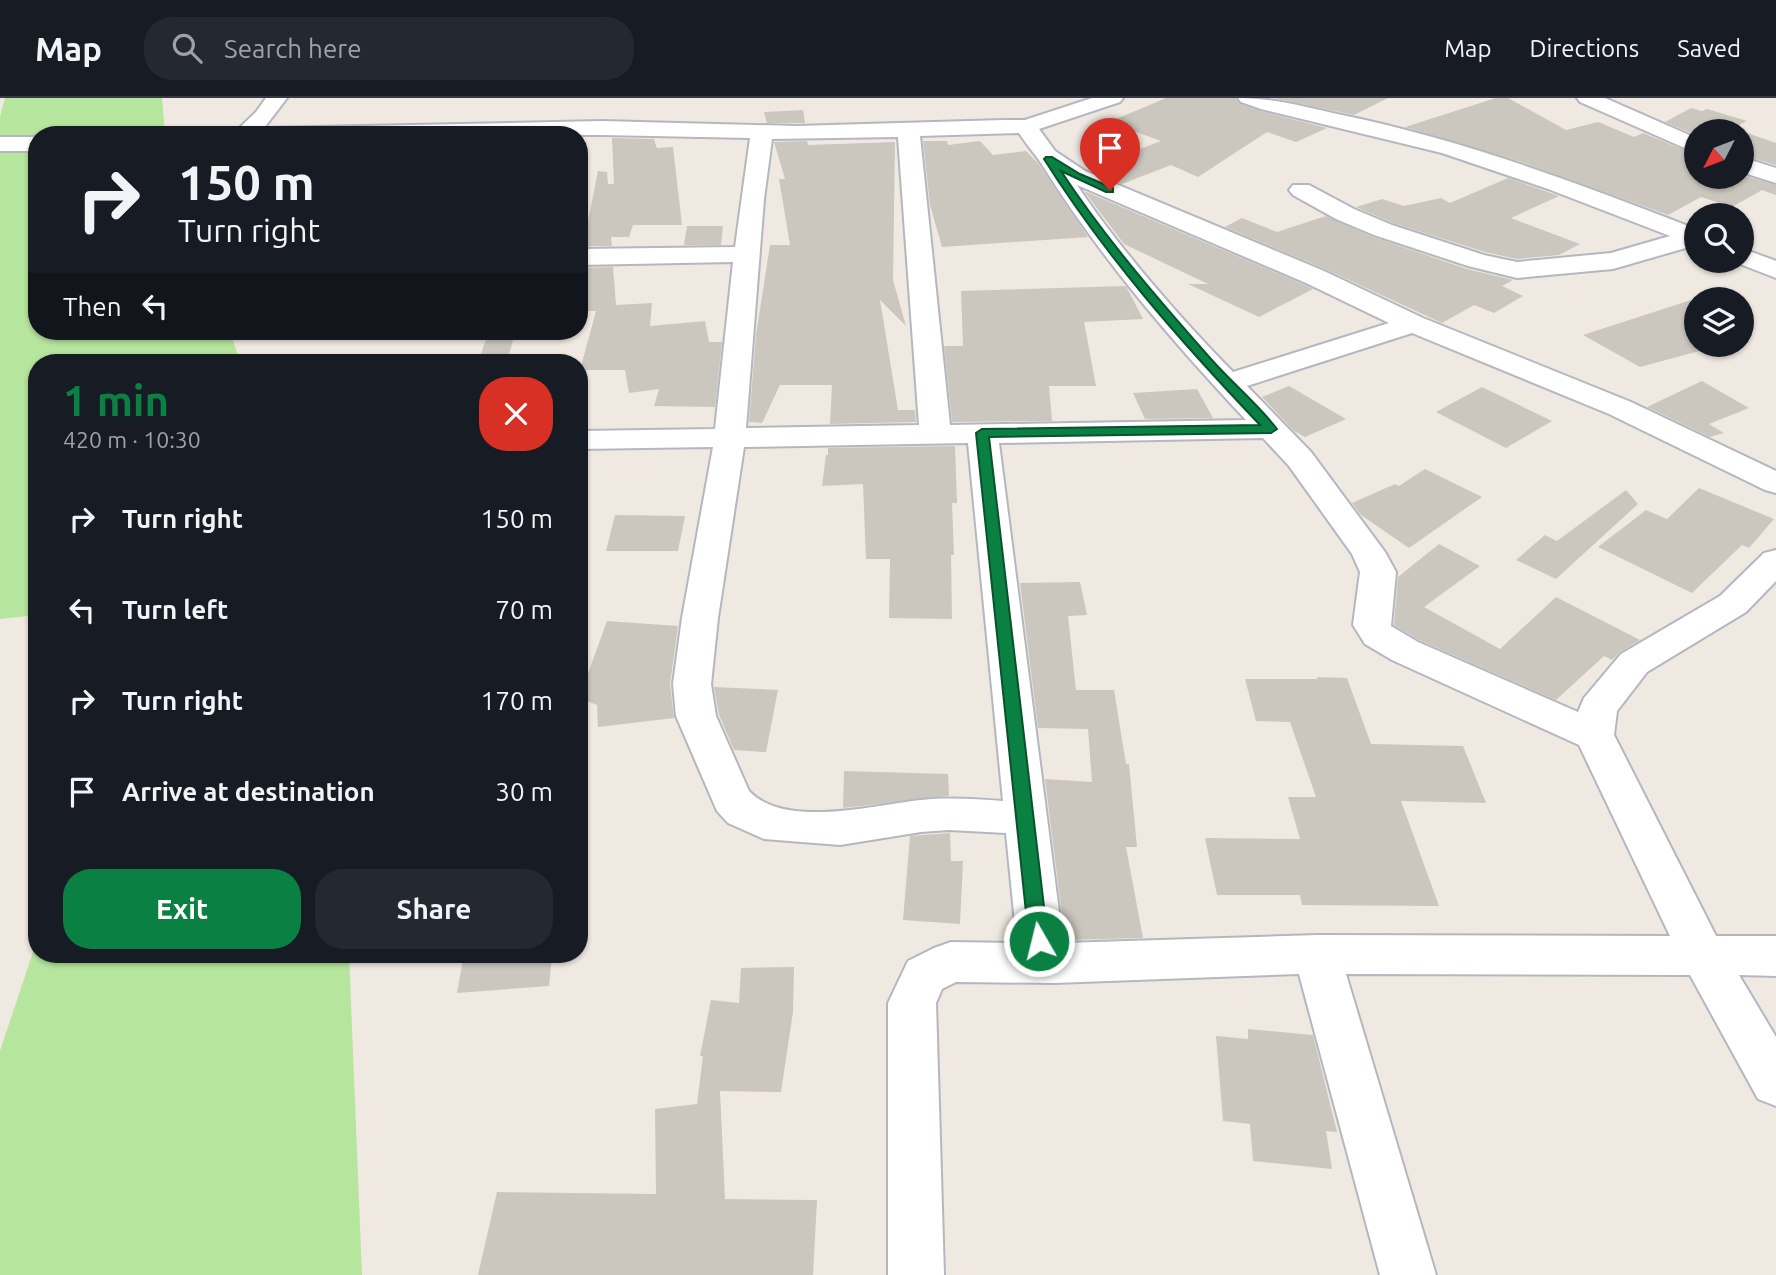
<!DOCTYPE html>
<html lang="en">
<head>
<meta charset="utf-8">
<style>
  :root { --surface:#171b24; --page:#242831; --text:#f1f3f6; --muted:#9ea1a6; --line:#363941; --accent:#0b8043 }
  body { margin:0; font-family:Ubuntu,sans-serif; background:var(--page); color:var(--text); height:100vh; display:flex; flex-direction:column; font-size:26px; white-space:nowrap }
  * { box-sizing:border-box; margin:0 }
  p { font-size:23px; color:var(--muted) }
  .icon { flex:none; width:38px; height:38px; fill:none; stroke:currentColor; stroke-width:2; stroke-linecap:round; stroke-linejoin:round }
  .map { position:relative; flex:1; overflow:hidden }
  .drawer { position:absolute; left:28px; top:256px; width:560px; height:609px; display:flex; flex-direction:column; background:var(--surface); border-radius:28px; box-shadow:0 2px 5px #0004 }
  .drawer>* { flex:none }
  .top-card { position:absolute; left:28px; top:28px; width:560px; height:214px; border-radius:28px; box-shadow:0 2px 5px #0004; background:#171b24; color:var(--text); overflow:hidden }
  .needle { width:46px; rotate:228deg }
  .buttons { position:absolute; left:1684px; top:21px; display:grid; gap:14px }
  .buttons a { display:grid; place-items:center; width:70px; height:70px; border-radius:50%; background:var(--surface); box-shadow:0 2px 5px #0004; font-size:35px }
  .pin { position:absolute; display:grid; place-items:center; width:60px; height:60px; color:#fff; margin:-72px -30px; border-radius:50% 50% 50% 0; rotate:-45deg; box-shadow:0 0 7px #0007 }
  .pin .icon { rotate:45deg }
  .me { position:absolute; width:77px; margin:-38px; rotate:352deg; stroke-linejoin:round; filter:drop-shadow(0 0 5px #0008) }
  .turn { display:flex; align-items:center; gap:24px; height:147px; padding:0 35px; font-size:32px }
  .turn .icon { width:91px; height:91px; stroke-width:2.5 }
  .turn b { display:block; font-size:49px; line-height:60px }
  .then { display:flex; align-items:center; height:66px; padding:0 35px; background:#0003; gap:14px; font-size:26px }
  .round { display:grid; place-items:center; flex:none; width:74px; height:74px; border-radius:28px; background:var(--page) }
  .summary { display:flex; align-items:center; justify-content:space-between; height:119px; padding:0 35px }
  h1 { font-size:42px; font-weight:700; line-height:52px; color:var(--accent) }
  .button { display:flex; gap:14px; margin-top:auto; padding:14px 35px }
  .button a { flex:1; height:80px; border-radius:28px; background:var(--accent); color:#fff; font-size:28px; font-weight:700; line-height:80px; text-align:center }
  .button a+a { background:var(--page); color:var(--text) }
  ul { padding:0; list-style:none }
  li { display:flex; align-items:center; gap:21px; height:91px; padding:0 35px }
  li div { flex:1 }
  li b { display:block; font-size:26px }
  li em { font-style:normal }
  header { display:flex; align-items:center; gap:42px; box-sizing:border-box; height:98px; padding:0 35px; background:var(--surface); border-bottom:2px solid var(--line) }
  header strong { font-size:33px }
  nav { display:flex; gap:38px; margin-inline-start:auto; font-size:24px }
  .search { width:490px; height:63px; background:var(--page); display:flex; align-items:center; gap:18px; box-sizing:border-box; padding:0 24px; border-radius:28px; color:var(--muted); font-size:26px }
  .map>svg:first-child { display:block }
</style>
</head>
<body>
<header>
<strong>Map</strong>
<div class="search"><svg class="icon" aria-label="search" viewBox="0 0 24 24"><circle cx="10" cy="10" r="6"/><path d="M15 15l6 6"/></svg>Search here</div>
<nav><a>Map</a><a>Directions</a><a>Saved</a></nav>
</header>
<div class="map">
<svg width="1776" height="1177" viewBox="0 0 1776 1177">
  <rect width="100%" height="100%" fill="#efe9e1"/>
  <path fill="#b6e59e" d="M5 0H162L165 37H37V233H230L240 264H37V517L0 521V19Z
    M37 842V856H349L362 1177H0V953Z"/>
  <path fill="#cbc7bf" d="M1166 0H1235L1240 6 1260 13 1327 30 1296 44 1267 34 1198 79 1171 67 1122 86 1087 71 1161 43 1109 24Z
    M1273 0H1388L1354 17Z
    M1496 0H1508L1566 32 1598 24 1634 39 1643 35 1696 57V79L1741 77 1776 87V97L1762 92 1732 109 1701 99 1668 117 1522 64 1405 29Z
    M1691 10 1702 13 1707 11 1747 23 1733 30 1776 45V67L1741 57V33H1696V37L1665 24Z
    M803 12 805 25H767L764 14Z
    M612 40 654 41 657 50 673 49 682 127H633L629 139H611L612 148H583L598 73 607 74 608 86H614Z
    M807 43 808 47 895 44 893 182 906 228 880 202 898 312H915L916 324 830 326 832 287H780L762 325 749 324 756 237 770 147H790L779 81H785L774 44Z
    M923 43H947L948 47 980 43 993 57 1026 53 1038 65 1088 139 942 149 930 107Z
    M1508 80 1559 98 1511 120 1580 146 1559 157 1517 161 1485 154 1393 125 1356 109 1382 101 1404 108 1441 100 1450 105Z
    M1084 93 1305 187 1313 191 1259 219 1188 186H1208L1124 146Z
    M1326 118 1373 139 1467 171 1513 182 1502 188 1523 198 1494 215 1474 207 1442 225 1325 171 1225 129 1242 120 1277 134Z
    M687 128H723L721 147H684Z
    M613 169 616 207 652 205 650 228 705 223 709 244H722L715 309 654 308 659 291 629 295 625 272H580L596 213H579V170Z
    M1126 188 1143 221 1084 224 1096 288H1049L1052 323 952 324 944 248H963L961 193Z
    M1691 202 1696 205V247H1721L1640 269 1583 237Z
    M515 235 507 264H478L488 236Z
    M1702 283 1749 310 1709 326 1724 335 1710 339 1647 309Z
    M1289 288 1346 321 1305 339 1294 333 1262 299Z
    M1482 289 1552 323 1506 350 1436 314Z
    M1197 291 1213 320 1145 321 1133 295Z
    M955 348 957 405H952L954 457H951L952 521 889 520 890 461H866L863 386 822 388 826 357H828V350Z
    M1425 371 1482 399 1409 450 1361 417 1352 405 1395 386 1399 388Z
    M1699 390 1774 421 1749 450 1742 447 1692 495 1598 449 1646 412 1667 421Z
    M1626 392 1638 406 1556 481 1516 462 1545 437 1557 443Z
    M615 417 685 418 678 453H606Z
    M1439 446 1480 468 1424 509 1500 551 1556 499 1640 542 1620 554 1612 562 1604 558 1556 602 1419 542 1394 527 1398 479Z
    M1080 484 1087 517 1068 518 1076 592H1114L1126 666H1129L1137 749H1126L1143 840 1065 842 1045 681 1092 684 1088 631 1038 630 1020 485Z
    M607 523 678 528 670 586 674 620 598 629 597 607 579 600Z
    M1317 579 1347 580 1371 646 1463 648 1486 705 1401 703 1439 808 1302 807 1300 797H1217L1205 740 1300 741 1288 699H1316L1290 624 1256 623 1245 581H1317Z
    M714 589 778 592 766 654 734 652 719 617Z
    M844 673 948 676 949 698 843 710Z
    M950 735 951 763H963L960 826 903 822 910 738Z
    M464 856H552L549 888 457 895Z
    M794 869 793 914 781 994 720 993 725 1101 817 1102 813 1177H478L497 1094 656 1096 655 1011 697 1006 703 958H700L711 902 739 905 741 870Z
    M1248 931 1313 937 1337 1034 1326 1033 1332 1071 1253 1063 1250 1026 1223 1023 1216 938 1248 941Z"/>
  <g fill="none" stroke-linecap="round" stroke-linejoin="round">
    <defs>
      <path id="minor" d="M266 0H287L264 30 602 23 796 28 1003 22H1025L1092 0H1123L1120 4 1039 31 1055 53 1085 73 1324 173 1423 220 1631 304 1776 373V395L1765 392 1609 316 1412 235 1247 288 1311 354 1385 454 1396 474 1391 528 1418 544 1578 614 1584 600 1621 556 1720 498 1764 455 1776 452V483L1746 514 1647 574 1617 613 1614 637 1716 838H1776V878L1739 877 1776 939V1008L1758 1001 1690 877 1346 876 1436 1177H1380L1299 876 1054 885 956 884 942 891 936 905 944 1177H888V905L908 863 934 850 951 844 1017 845 1006 735 949 732 921 734 840 747 764 741 728 725 717 713 676 618 673 586 682 520 713 349 579 351V333L715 331 733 164 579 167V151L735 149 750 40 602 37H232L256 14ZM1019 35C1026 46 1035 56 1041 65 1099 158 1171 242 1246 322L950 327 920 38ZM898 39 919 327 746 330 764 101 772 41ZM1077 87 1306 185 1389 225 1233 274C1180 220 1118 149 1077 87ZM1263 340 1289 368 1352 456 1360 474 1353 527 1365 546 1392 562 1579 647 1670 838 1317 837 1063 845 999 345ZM968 345 1003 703C976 701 949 699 921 702 875 707 785 731 749 693L716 618 711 586 718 520 744 349Z
        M1238 0C1275 0 1305 9 1342 17 1464 42 1580 86 1696 131V147L1613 171 1517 180 1468 168 1374 137 1336 121 1293 97 1289 92 1293 87H1309L1354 111 1392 127 1484 157 1517 164 1611 155 1670 138 1548 91 1442 55 1261 11 1241 4Z
        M1577 0H1605L1696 40V55L1580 4Z
        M0 39H37V53H0Z
        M1741 59 1776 70V85L1741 74Z
        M1741 150 1776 163V180L1732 163H1741Z"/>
    </defs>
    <use href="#minor" stroke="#b4b7c1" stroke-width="4"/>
    <use href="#minor" fill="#fff" fill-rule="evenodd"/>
  </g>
  <path fill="#0b8043" stroke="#07532c" stroke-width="2" d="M1046 59H1052L1080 76 1113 90V94H1106L1061 73C1105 140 1158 201 1211 261 1232 285 1258 306 1277 331L1271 335 989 339 1048 843 1045 848 1039 851 1032 848 1029 843 976 335 982 331 1260 327C1181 244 1105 158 1044 61Z"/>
</svg>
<div class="buttons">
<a><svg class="needle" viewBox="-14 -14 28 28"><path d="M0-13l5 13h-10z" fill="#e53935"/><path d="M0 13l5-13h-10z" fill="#9ea1a6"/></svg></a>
<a><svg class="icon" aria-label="search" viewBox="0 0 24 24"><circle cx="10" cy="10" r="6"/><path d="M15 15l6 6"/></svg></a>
<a><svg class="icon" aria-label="layers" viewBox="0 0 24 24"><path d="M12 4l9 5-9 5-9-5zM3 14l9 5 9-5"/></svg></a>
</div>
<div class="pin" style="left:1110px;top:92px;background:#d93025"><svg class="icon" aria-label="arrive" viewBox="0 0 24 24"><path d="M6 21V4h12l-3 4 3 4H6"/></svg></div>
<svg class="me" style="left:1039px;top:843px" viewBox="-20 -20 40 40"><circle r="17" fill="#0b8043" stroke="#fff" stroke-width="3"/><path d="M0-11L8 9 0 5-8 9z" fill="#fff"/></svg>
<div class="top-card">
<div class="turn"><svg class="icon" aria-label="right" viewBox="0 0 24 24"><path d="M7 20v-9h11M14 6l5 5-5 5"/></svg><div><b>150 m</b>Turn right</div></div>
<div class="then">Then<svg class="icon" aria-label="left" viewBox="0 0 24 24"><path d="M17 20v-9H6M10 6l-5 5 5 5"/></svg></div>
</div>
<section class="drawer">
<div class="summary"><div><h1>1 min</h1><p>420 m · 10:30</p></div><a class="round" style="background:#d93025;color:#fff"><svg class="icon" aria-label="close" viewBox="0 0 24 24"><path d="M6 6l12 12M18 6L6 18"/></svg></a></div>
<ul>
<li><svg class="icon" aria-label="right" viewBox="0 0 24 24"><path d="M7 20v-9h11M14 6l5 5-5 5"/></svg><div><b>Turn right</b></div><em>150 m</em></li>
<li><svg class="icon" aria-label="left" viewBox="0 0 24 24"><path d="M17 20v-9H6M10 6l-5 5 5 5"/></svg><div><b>Turn left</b></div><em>70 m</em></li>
<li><svg class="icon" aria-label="right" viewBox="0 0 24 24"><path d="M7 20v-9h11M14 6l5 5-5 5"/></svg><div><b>Turn right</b></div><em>170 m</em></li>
<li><svg class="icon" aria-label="arrive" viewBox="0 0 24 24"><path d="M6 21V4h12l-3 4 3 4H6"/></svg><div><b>Arrive at destination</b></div><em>30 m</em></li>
</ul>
<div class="button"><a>Exit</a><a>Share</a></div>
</section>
</div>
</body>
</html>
